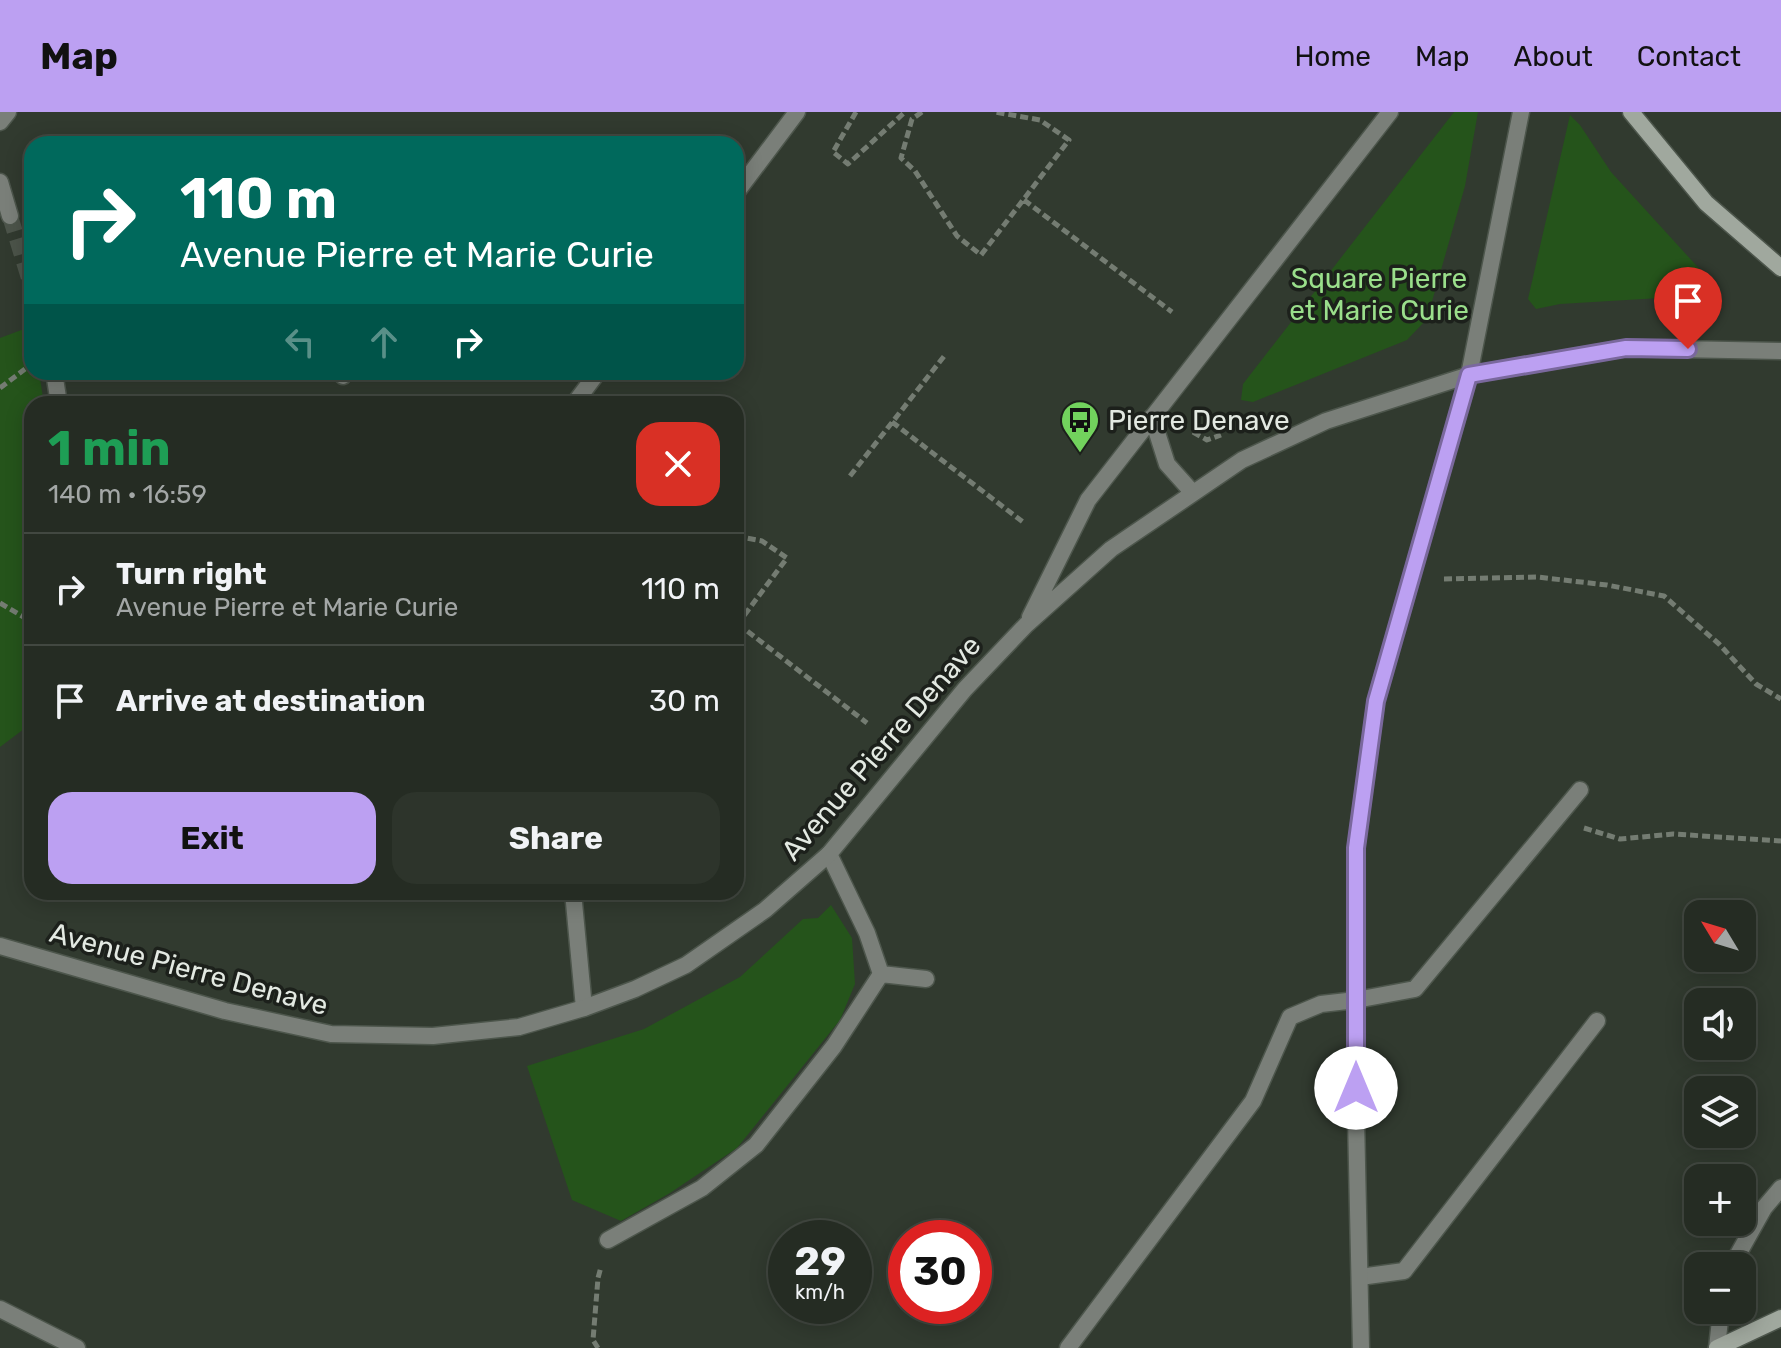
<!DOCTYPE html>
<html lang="en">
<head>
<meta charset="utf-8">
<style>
  :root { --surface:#252c23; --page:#2d342b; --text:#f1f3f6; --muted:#a3a7a6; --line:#424841; --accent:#bca0f2 }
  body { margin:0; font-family:Rubik,sans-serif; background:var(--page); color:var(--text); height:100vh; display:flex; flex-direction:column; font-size:30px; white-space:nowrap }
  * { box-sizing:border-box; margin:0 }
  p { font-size:26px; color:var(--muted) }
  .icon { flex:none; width:44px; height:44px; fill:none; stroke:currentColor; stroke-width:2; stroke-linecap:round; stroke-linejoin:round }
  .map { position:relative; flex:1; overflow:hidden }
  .side { position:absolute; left:24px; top:284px; width:720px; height:504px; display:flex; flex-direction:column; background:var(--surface); border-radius:24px; box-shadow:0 4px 20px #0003,0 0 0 2px var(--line) }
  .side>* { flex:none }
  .hud { position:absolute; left:24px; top:24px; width:720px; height:244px; border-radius:24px; box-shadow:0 4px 20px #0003,0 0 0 2px var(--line); background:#00695c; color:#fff; overflow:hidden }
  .needle { width:52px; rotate:308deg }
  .buttons { position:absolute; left:1684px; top:788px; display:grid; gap:16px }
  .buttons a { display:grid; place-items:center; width:72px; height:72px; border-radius:16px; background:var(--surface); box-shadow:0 4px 20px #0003,0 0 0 2px var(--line); font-size:40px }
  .speed { position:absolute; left:768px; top:1108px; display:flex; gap:16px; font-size:40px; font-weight:700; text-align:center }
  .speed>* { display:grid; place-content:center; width:104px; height:104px; border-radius:50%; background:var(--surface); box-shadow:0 4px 20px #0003,0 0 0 2px var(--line); line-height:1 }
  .speed small { font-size:20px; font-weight:400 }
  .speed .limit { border:12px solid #d22; background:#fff; color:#111 }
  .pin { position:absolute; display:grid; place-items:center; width:68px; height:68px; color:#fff; margin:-82px -34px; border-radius:50% 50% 50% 0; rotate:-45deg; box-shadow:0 0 8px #0007 }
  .pin .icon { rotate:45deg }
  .me { position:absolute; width:88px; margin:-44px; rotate:0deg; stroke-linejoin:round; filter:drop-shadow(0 0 6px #0008) }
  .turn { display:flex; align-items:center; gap:28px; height:168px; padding:0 24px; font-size:36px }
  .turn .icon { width:104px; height:104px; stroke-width:2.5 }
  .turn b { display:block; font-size:56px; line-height:68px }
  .lanes { display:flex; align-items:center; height:76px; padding:0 24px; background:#0003; justify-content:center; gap:40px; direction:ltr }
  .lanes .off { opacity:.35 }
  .round { display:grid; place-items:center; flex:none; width:84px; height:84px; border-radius:24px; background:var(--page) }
  .head { display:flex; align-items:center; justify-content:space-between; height:136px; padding:0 24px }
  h1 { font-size:48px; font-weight:700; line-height:60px; color:#1e9e55 }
  .primary-button { display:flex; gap:16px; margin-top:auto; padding:16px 24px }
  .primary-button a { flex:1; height:92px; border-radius:24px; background:var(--accent); color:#111; font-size:32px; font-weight:700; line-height:92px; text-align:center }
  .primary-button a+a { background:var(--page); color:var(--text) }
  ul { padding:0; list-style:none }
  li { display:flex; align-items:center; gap:24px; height:112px; padding:0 24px; border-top:2px solid var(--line) }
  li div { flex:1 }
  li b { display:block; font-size:30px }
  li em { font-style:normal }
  header { display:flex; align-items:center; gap:48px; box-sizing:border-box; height:112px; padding:0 40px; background:var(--accent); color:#111 }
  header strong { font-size:38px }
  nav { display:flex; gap:44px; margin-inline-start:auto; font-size:28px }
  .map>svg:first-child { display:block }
</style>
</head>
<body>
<header>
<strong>Map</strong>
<nav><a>Home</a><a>Map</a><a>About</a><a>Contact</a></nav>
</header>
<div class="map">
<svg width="1781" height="1236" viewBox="0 0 1781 1236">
  <rect width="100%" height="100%" fill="#313a2f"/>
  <path fill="#25541b" d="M1454 0H1478L1465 74 1427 207 1407 228 1253 290 1241 288 1243 272Z
    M1570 3 1580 13 1611 60 1715 174 1710 183 1560 192 1536 197 1528 187Z
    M32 214V260H39L44 292H32V611L0 635V226Z
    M831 793 852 826 855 872 840 908 737 1036 670 1081 621 1109 572 1088 527 954 644 917 740 865 803 807 818 806Z"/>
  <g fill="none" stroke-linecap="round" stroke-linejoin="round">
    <path stroke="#4c544a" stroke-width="16" stroke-dasharray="16 8" stroke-linecap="butt" d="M10 104 32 176"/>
    <defs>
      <path id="service" d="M573 780 584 896
        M881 862 926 867
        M608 1128 702 1076 756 1033 834 934 881 862 867 821 829 742
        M1360 1165 1404 1159 1597 909
        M1068 1236 1253 989 1290 905 1321 892 1356 888 1415 877 1580 678"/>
      <path id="minor" d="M0 10 8 0
        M0 70 10 104
        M736 81 797 0
        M54 260 59 292
        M342 260 343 264
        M574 292 598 260
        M1152 305 1167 352 1193 381
        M1030 505 1088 388 1390 0
        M0 834 225 899 331 922 433 924 519 915 584 896 635 877 686 853 765 798 829 742 965 577 1026 513 1111 437 1242 348 1326 309 1469 263 1626 236 1781 239
        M1734 1154 1736 1146 1764 1096 1781 1076
        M0 1197 77 1236
        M1361 1236 1356 1006V736L1376 589 1469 263 1521 0
        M1717 1236 1721 1198"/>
      <path id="secondary" d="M1631 0 1706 91 1781 156
        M1717 1236 1781 1206"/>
    </defs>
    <use href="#service" stroke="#4d564c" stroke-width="19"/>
    <use href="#minor" stroke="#4d564c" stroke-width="19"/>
    <use href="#secondary" stroke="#4d564c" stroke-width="19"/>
    <path stroke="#747c72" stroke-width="5" stroke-dasharray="8 4" stroke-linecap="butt" d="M856 0 833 40 848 52 905 0
      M922 0 912 7 901 46 915 59 957 124 981 143 1069 28 1040 8 995 0
      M1024 88 1172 200
      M0 276 25 257
      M892 310 1023 410
      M1193 320 1207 328 1221 323
      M850 364 945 243
      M736 424 762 429 787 446 737 513
      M1444 467 1537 465 1607 473 1664 484 1719 532 1756 572 1781 587
      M0 491 32 510
      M738 512 867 611
      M1584 716 1620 727 1673 722 1781 729
      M598 1236 593 1228 598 1166 601 1155"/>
    <use href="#service" stroke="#7a7f79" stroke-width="16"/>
    <use href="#minor" stroke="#7a7f79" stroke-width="16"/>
    <use href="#secondary" stroke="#a0a89e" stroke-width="16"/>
  </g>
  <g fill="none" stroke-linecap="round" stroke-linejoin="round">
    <defs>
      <path id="route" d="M1356 976V736L1376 589 1469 263 1626 236 1688 237"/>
    </defs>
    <use href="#route" stroke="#7a689d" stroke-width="20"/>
    <use href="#route" stroke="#bca0f2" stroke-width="14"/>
  </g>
  <defs>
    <symbol id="bus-pin" viewBox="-11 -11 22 30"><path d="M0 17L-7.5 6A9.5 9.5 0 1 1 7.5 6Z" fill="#72d25d" stroke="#1c201b"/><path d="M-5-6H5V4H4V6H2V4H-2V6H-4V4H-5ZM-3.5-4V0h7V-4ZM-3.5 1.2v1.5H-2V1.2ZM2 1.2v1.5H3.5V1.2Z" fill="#111"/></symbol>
  </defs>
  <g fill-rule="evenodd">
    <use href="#bus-pin" x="1058" y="286" width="44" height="60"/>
  </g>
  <g text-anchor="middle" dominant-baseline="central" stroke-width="7" stroke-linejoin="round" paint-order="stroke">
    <g font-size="28" fill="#9adf8b" stroke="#1c201b">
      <text x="1379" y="166">Square Pierre<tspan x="1379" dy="32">et Marie Curie</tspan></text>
    </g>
    <g font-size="28" fill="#e3e9e2" stroke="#1c201b" text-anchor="start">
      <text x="1108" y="308">Pierre Denave</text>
    </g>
    <g font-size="28" fill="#e3e9e2" stroke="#1c201b">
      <text transform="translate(881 636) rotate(-49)">Avenue Pierre Denave</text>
      <text transform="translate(189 857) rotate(15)">Avenue Pierre Denave</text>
    </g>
  </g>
</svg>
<div class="buttons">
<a><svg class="needle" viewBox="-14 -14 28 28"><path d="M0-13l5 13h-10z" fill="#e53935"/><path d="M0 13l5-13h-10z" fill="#a3a7a6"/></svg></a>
<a><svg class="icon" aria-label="sound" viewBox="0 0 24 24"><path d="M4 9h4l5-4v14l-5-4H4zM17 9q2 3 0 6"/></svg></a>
<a><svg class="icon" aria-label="layers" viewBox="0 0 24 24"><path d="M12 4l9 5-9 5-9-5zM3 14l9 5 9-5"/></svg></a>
<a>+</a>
<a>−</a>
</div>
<div class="speed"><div>29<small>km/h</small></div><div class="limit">30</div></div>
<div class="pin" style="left:1688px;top:237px;background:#d93025"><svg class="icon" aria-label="arrive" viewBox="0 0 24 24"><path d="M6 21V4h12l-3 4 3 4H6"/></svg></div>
<svg class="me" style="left:1356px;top:976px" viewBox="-20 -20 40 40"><circle r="19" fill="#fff"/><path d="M0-13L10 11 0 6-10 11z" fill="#bca0f2"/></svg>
<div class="hud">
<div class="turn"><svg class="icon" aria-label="right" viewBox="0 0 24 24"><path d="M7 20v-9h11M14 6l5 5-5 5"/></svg><div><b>110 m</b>Avenue Pierre et Marie Curie</div></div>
<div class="lanes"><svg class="icon off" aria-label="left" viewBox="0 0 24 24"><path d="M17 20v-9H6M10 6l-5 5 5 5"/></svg><svg class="icon off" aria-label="ahead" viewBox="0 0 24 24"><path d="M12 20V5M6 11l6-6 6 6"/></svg><svg class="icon" aria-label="right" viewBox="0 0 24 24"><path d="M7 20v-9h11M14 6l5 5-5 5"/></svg></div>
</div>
<section class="side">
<div class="head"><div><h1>1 min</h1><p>140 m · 16:59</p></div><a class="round" style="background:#d93025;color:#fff"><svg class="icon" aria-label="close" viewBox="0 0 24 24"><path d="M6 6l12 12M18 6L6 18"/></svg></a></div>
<ul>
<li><svg class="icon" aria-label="right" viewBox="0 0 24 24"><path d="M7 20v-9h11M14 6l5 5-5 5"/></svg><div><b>Turn right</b><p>Avenue Pierre et Marie Curie</p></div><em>110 m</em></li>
<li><svg class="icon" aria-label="arrive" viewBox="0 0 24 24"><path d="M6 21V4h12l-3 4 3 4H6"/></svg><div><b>Arrive at destination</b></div><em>30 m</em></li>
</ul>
<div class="primary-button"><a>Exit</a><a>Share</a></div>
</section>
</div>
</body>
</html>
